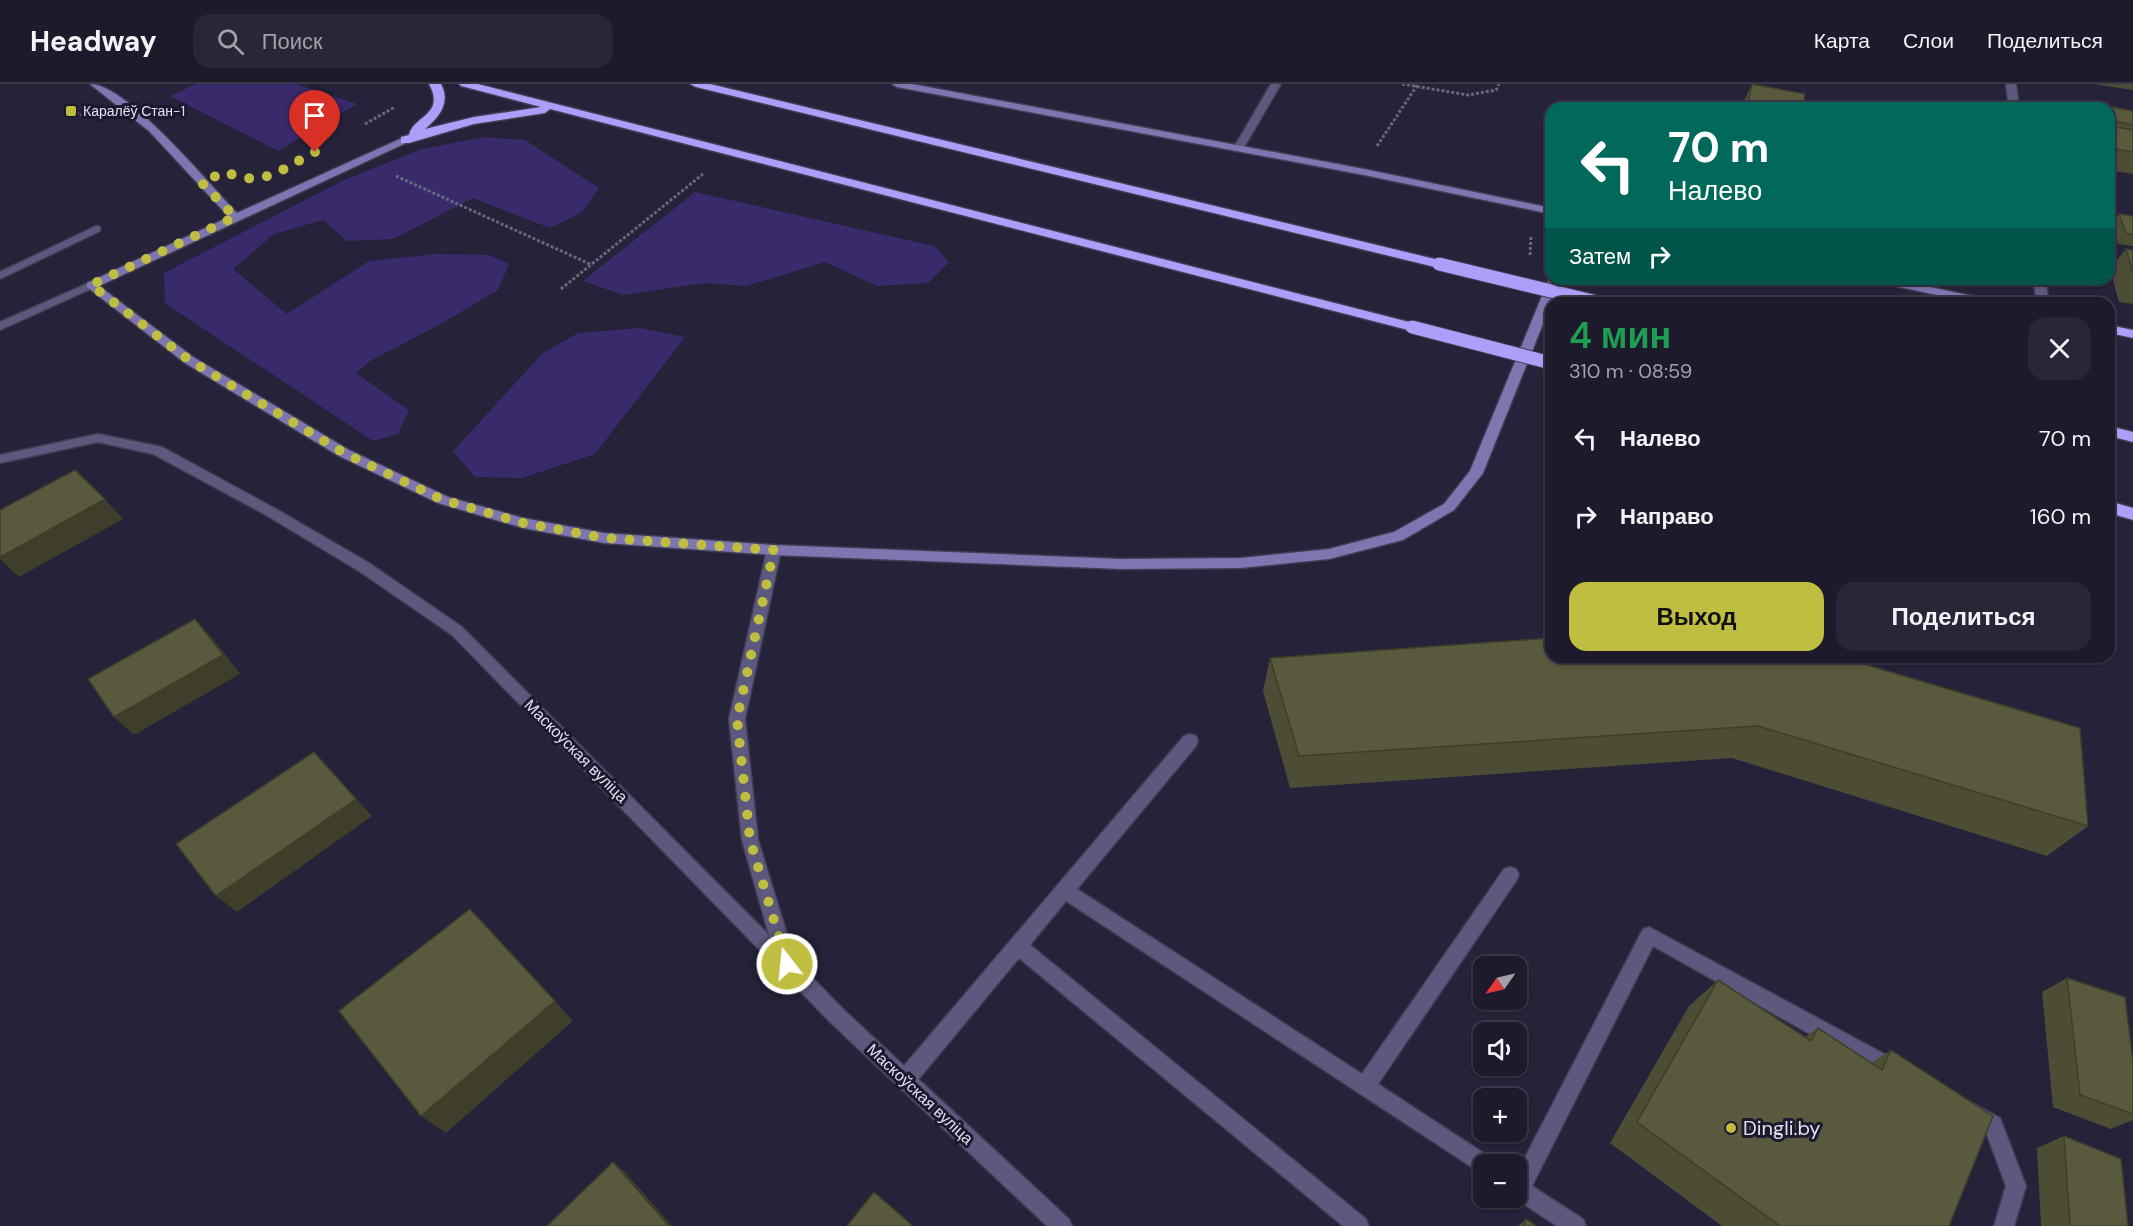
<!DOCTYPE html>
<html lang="ru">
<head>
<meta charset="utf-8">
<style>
  :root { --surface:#1c1a2b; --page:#292737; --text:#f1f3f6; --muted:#a0a1a9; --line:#3a3847; --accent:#c0be40 }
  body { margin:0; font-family:"DM Sans",sans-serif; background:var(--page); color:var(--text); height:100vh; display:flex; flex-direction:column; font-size:22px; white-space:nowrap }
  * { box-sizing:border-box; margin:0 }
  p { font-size:20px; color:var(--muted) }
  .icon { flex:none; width:33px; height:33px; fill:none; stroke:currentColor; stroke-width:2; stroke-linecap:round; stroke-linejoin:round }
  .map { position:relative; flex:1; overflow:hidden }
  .details { position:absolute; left:1545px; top:213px; width:570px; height:366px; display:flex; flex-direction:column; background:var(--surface); border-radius:18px; box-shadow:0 2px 4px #0004,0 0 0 2px var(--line) }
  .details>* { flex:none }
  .guide { position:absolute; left:1545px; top:18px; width:570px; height:183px; border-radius:18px; box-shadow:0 2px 4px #0004,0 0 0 2px var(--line); background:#00695c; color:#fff; overflow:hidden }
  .needle { width:39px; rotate:236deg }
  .tools { position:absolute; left:1473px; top:872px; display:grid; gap:12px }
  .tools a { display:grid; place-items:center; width:54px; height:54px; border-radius:12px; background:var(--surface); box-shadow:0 2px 4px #0004,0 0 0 2px var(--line); font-size:30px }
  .pin { position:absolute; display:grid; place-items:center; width:51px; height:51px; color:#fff; margin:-62px -26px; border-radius:50% 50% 50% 0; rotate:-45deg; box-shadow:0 0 6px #0007 }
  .pin .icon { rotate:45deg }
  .me { position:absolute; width:66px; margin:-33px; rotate:344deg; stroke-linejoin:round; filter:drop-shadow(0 0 4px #0008) }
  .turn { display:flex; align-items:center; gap:21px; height:126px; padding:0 24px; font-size:27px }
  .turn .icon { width:78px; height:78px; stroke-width:2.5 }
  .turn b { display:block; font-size:42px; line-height:51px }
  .then { display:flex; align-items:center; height:57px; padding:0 24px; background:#0003; gap:12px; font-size:22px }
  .round { display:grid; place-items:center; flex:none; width:63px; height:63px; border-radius:18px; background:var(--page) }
  .overview { display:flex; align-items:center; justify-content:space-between; height:102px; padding:0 24px }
  h1 { font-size:36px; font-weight:600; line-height:45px; color:#1e9e55 }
  .button { display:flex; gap:12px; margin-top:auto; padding:12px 24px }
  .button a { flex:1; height:69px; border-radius:18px; background:var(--accent); color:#111; font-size:24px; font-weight:600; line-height:69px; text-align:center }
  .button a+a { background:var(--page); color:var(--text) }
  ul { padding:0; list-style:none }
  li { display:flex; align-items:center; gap:18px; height:78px; padding:0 24px }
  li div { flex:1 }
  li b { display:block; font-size:22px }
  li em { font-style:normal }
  header { display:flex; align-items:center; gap:36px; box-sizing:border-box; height:84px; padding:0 30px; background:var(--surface); border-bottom:2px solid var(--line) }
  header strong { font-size:28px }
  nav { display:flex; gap:33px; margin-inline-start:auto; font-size:21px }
  .search { width:420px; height:54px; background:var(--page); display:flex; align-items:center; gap:15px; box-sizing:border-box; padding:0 21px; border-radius:18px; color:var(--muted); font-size:22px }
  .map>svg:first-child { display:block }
</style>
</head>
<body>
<header>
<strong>Headway</strong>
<div class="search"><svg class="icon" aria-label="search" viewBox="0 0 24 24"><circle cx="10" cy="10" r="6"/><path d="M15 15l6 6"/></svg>Поиск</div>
<nav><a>Карта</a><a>Слои</a><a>Поделиться</a></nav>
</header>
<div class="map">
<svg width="2133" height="1142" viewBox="0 0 2133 1142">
  <rect width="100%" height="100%" fill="#252239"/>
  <path fill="#392b6b" d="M196 0H296L357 20 278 67 170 12Z
    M484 53 525 56 599 104 581 129 550 144 473 114 393 155 347 157 323 136 274 150 233 185 287 230 369 177 436 170 489 171 509 180 498 206 439 241 370 277 356 289 409 326 398 350 373 357 165 219 164 189 342 97 422 65Z
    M695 108 934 162 949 178 928 199 877 202 825 178 746 202 704 199 623 211 583 197Z
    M640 244 685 253 595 370 522 394 475 393 453 367 542 270 578 249Z"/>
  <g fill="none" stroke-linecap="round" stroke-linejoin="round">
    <defs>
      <path id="lane" d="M1271 0H1281L1243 65 1234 67 1233 65Z
        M96 142 100 143V147L0 195V188Z
        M1190 650 1196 652 1198 657 1196 662 1077 805 1362 990 1504 785 1510 783 1516 785 1519 791 1516 797 1378 1000 1491 1074 1494 1080H1484V1091L1066 817 1030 861 1366 1135 1369 1142H1343L1019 874 912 1003 905 1006 898 1003 895 996 898 989 1184 652Z
        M1649 843 1899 978 1902 985 1899 992 1892 995 1885 992 1653 862 1532 1102 1583 1135 1586 1142H1557L1513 1113H1516V1091L1643 845Z
        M1974 1020 2000 1034 2026 1102 2014 1142H1994L2006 1102 1986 1048 1967 1037 1964 1030 1967 1023Z"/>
      <path id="street" d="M2006 0H2016L2019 24H2009Z
        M2033 195H2045L2049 219H2037Z
        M91 198 97 201 95 203 0 246V238Z
        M98 350 162 363 276 425 369 479 462 543 769 851 742 756 729 635 767 466 769 462H779L781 466 745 635 758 756 795 876 845 927 1069 1135 1072 1142H1047L831 939 452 551 359 487 266 431 153 370 98 358 0 379V371Z"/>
      <path id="secondary" d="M90 0C127 0 210 101 237 129L402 54H408V58L99 202 193 273 349 366 448 413 523 434 604 449 774 461 1121 475 1241 474 1329 465 1394 448 1444 420 1470 387 1549 195 1551 193V195H1561L1483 389 1454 426 1403 456 1329 475 1241 484 1121 485 774 471 604 459 523 444 438 419 339 372 185 279 87 203V199L229 133 149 47Z
        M892 0H912L1364 85 1551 124V130L1364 91 897 3Z
        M1870 195H1892L1991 216 1997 219H1975L1876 198Z"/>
      <path id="highway" d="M429 0H441C451 19 439 33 425 45L474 33 541 23 461 2 459 0H478L1417 240 1419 243 1412 247 550 25 545 29 474 40 409 59H401V53L409 51C413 32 446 31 429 0Z
        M690 0H710L1439 176 1446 180 1439 184 696 3Z
        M2109 241 2133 246V254L2109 249Z
        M2109 342 2133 348V358L2109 352Z
        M2109 417 2133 424V436L2109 429Z"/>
    </defs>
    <use href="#lane" stroke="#3f3d53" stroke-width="3"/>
    <use href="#street" stroke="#3f3d53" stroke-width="3"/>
    <use href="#secondary" stroke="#3f3d53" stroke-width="3"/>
    <use href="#highway" stroke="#3f3d53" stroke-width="3"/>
    <path stroke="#69677b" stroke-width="3" stroke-dasharray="3 2" stroke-linecap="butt" d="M1402 0 1468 11 1496 6 1499 0
      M71 27 88 33
      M365 40 395 23
      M1377 62 1418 0
      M396 92 592 181
      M1530 171 1531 152
      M561 205 703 90"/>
    <use href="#lane" fill="#5d597e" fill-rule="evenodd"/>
    <use href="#street" fill="#5d597e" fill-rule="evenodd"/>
    <use href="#secondary" fill="#7d76b0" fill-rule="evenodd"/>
    <use href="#highway" fill="#ac9ffa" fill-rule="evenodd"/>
    <defs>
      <path id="highway-bridge" d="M1439 180 1601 219
        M1412 243 1551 279"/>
    </defs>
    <use href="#highway-bridge" stroke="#3f3d53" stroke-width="15" stroke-linecap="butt"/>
    <use href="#highway-bridge" stroke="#ac9ffa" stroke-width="13"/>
  </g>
  <path fill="#4d4d35" d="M1752 0 1803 24H1742L1743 19Z
    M2093 0H2133V6Z
    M2102 21 2133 27V90L2109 86V24H2100Z
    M2119 130 2133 132V162L2118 160 2112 140Z
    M2126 165 2133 166V220L2119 218 2110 185Z
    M1270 574 2080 644 2088 742 2047 772 1732 674 1290 704 1263 607Z
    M2067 894 2133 978V1036L2111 1045 2053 1023 2042 908Z
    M1718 896 1805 953 1818 944 1871 979 1891 966 1949 1142H1722L1610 1059 1689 922Z
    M2064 1052 2128 1142H2041L2037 1064Z
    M1526 1135 1537 1142H1518Z"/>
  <path fill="#3e3e2b" d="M105 415 123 435 19 493 0 475V473Z
    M195 535 213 555 240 590 134 651 114 633Z
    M314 668 372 732 237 828 216 812Z
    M555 917 573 937 446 1049 421 1032Z
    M613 1078 626 1089 672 1142H669Z"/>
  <path fill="#59593e" stroke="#3e3e2b" stroke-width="1.5" d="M1752 0 1805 10 1803 24H1747Z
    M2102 21 2133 27V41L2109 36V24H2102Z
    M2109 42 2133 46V68L2114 65 2109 49Z
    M2119 130 2133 132V151L2126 149Z
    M2126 165 2133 166V189Z
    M75 386 105 415 0 473V426Z
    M195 535 223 571 114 633 88 595Z
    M1551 554V573H1840L2080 644 2088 742 1758 642 1299 672 1270 574Z
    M314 668 356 715 216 812 176 760Z
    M470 825 555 917 421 1032 339 927Z
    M2067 894 2125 913 2133 978V1030L2080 1011Z
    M1718 896 1811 957 1818 944 1882 986 1891 966 1993 1032 1949 1142H1780L1637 1038Z
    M2064 1052 2121 1075 2128 1142H2070Z
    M613 1078 669 1142H547Z
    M874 1108 913 1142H847Z
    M1526 1135 1537 1142H1524Z"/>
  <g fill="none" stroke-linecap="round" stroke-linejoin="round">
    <path stroke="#c0be40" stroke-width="10" stroke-dasharray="0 18" d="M315 68C281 85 263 105 226 88L201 98 235 133 91 201 189 276 344 369 443 416 523 439 604 454 774 466 737 635 750 756 787 880"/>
  </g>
  <g fill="#c0be40" stroke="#1c182e" stroke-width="2">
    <rect x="65" y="21" width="12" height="12" rx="3"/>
    <circle cx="1731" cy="1044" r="6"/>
  </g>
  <g text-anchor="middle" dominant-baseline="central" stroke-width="6" stroke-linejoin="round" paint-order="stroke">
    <g font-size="14" fill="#e2e1f1" stroke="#1c182e" text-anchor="start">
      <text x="83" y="27">Каралёў Стан-1</text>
    </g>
    <g font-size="16" fill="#e2e1f1" stroke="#1c182e">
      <text transform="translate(576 667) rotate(45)">Маскоўская вуліца</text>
      <text transform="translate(920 1010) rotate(43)">Маскоўская вуліца</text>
    </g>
    <g font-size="20" fill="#e2e1f1" stroke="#1c182e" text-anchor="start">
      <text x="1743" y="1044">Dingli.by</text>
    </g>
  </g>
</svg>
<div class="tools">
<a><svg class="needle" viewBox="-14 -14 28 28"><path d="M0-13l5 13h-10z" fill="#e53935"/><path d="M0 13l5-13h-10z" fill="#a0a1a9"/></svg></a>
<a><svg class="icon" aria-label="sound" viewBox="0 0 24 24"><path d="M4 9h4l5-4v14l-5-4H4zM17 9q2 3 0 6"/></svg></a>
<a>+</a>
<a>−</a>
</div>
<div class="pin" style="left:315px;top:68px;background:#d93025"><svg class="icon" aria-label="arrive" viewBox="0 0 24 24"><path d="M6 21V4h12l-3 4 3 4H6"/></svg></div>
<svg class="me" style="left:787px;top:880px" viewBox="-20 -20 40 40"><circle r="17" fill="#c0be40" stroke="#fff" stroke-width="3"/><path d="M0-11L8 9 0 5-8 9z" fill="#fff"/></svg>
<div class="guide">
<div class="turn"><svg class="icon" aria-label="left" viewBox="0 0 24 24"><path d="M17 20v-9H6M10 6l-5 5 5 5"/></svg><div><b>70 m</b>Налево</div></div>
<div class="then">Затем<svg class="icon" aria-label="right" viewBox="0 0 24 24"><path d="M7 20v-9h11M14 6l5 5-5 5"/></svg></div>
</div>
<section class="details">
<div class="overview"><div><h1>4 мин</h1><p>310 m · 08:59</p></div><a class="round"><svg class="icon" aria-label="close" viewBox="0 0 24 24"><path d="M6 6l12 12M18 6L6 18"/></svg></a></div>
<ul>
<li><svg class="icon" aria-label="left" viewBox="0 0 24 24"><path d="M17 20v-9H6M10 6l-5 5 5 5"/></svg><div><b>Налево</b></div><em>70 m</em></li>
<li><svg class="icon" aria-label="right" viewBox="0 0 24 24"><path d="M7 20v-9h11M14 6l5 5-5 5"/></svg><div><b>Направо</b></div><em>160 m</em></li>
</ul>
<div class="button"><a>Выход</a><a>Поделиться</a></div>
</section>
</div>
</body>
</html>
